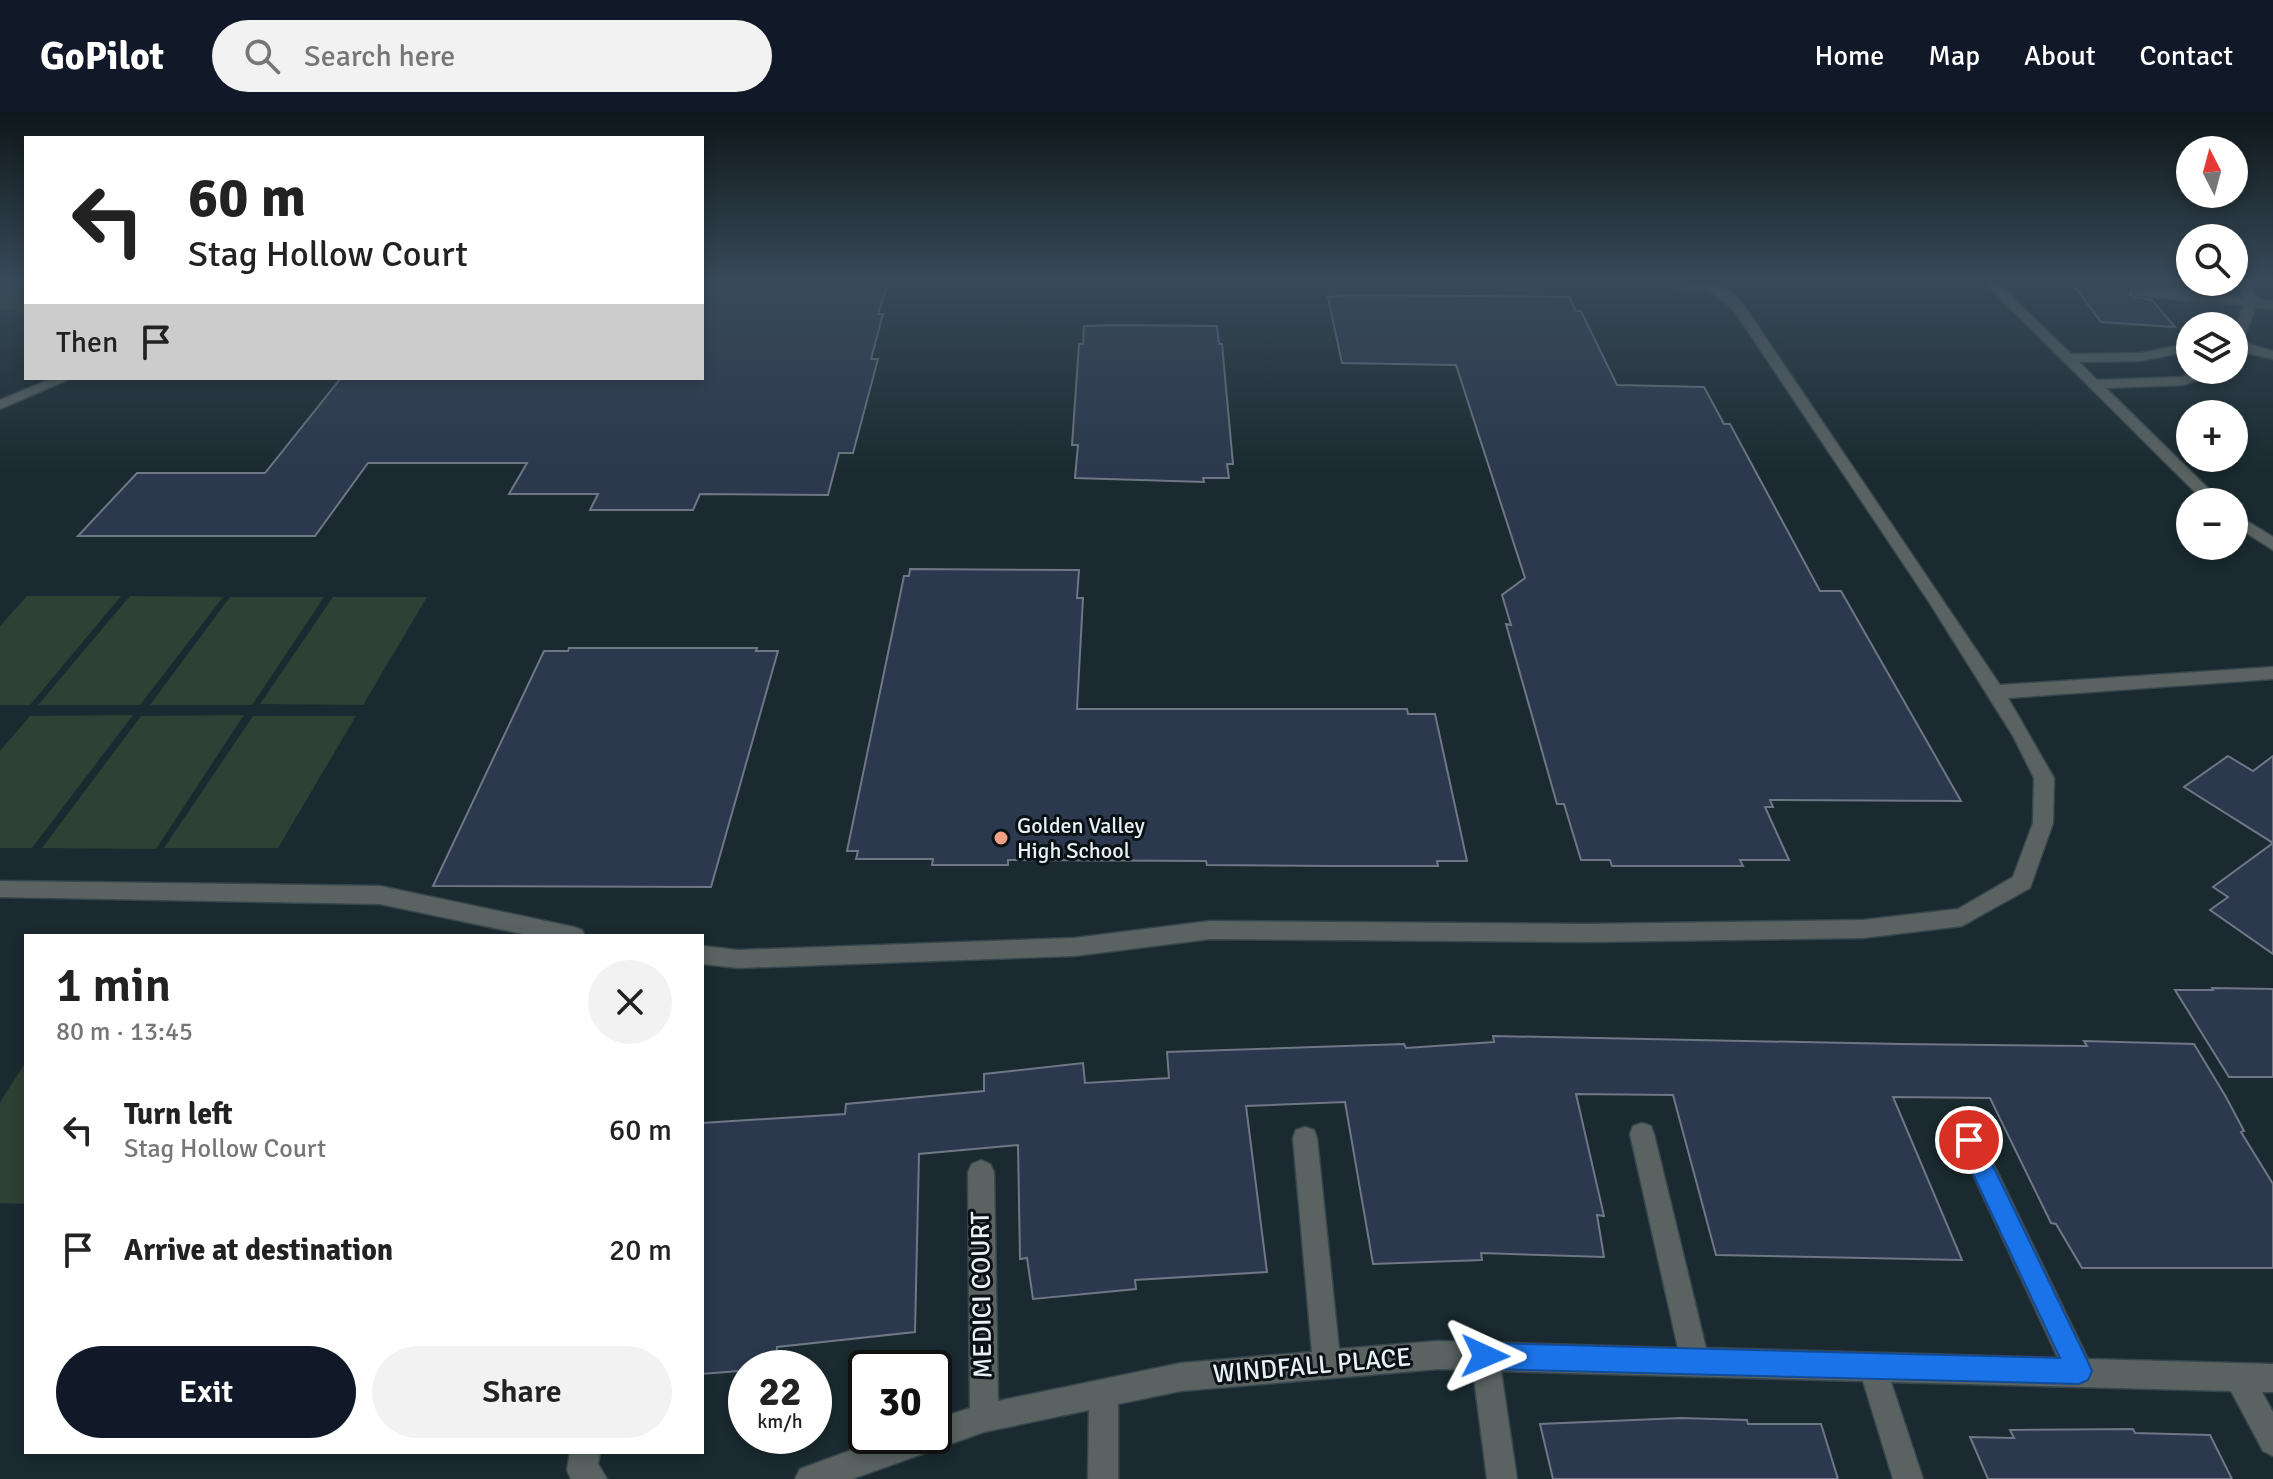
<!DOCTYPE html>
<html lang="en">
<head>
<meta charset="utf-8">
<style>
  :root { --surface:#fff; --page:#f2f2f2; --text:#222; --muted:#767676; --accent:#111827 }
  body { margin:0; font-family:Signika,sans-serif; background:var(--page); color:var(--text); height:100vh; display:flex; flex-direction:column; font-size:30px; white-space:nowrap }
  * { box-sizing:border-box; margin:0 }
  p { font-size:26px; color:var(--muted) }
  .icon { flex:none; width:44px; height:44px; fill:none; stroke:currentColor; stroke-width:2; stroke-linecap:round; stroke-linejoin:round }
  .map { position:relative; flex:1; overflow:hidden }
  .sheet { position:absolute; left:24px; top:822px; width:680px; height:520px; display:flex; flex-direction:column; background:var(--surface); border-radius:0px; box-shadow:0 4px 12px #0003 }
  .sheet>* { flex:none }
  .hud { position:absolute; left:24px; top:24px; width:680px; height:244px; border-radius:0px; box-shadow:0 4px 12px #0003; background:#fff; color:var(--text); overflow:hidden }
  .needle { width:52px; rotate:354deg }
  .tools { position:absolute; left:2176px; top:24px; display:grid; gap:16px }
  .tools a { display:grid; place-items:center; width:72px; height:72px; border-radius:50%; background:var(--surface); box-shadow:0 4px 12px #0003; font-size:40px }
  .speed { position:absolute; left:728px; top:1238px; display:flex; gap:16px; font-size:40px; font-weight:700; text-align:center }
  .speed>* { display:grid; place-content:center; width:104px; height:104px; border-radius:50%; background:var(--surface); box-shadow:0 4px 12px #0003; line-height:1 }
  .speed small { font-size:20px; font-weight:400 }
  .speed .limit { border:4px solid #111; border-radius:12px; background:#fff; color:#111 }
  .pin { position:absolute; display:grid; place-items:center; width:68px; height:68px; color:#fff; margin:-34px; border:4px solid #fff; border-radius:50%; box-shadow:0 2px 8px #0007 }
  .me { position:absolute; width:88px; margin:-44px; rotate:91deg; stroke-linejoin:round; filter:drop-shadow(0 0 6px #0008) }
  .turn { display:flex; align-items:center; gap:28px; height:168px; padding:0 32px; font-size:36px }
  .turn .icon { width:104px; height:104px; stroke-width:2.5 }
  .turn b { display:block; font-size:56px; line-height:68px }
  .then { display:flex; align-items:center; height:76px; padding:0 32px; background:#0003; gap:16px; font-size:30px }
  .round { display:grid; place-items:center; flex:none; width:84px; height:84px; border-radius:42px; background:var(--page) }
  .overview { display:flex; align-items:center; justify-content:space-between; height:136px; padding:0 32px }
  h1 { font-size:48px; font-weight:600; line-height:60px }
  .primary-button { display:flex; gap:16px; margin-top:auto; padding:16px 32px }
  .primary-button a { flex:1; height:92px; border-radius:48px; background:var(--accent); color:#fff; font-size:32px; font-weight:600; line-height:92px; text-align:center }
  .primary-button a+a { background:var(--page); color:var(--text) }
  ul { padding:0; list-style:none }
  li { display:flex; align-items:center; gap:24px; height:120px; padding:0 32px }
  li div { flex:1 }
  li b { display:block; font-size:30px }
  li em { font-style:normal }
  header { display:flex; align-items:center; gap:48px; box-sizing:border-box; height:112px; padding:0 40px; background:var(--accent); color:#fff }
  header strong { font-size:38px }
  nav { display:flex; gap:44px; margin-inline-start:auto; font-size:28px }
  .search { width:560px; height:72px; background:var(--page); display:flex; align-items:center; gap:20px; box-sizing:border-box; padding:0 28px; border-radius:44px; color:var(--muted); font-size:30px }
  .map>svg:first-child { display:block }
</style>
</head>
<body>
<header>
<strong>GoPilot</strong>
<div class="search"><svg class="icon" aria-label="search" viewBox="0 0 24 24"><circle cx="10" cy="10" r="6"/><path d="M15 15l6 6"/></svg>Search here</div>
<nav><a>Home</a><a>Map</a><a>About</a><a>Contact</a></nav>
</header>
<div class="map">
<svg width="2273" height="1367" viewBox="0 0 2273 1367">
  <rect width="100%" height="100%" fill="#1a2a30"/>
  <path fill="#2e4134" d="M0 168H26V201L0 196Z
    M27 484H121L30 593H0V514Z
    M130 484 223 485 140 593H38Z
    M230 485H324L252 593H150Z
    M333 485H427L363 593 260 592Z
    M133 603 32 736H0V639L30 604Z
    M244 603 156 737 42 736 141 604Z
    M253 604H356L278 736H164Z
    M26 950V1092L0 1091V990Z"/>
  <path fill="#2b384d" stroke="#6f7786" stroke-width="2" d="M2070 168H2135L2141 175 2132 179 2130 183 2152 188 2175 215 2101 210Z
    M702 172 887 173 878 202H883L871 247H878L853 341H839L828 383 700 382 693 398H590L598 382H509L527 351H368L315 424H78L137 361H265L341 266H702Z
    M1345 183 1569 185 1576 199H1581L1617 273 1704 275 1724 312H1730L1820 479H1841L1961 689 1770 688 1773 695H1765L1789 748H1740L1743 754H1612L1610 748H1581L1564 692H1557L1506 512 1511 513 1502 483 1525 466 1456 253 1342 251 1328 185Z
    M1117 213 1217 214 1219 232H1222L1233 352H1227L1229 366H1203L1204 370 1075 366 1078 333H1072L1079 232H1083L1084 214Z
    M910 457 1079 458 1077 486H1083L1077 597H1407L1408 602H1435L1467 749H1437L1438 754H1334L1207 753 1206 749 1008 748V753H932L933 747H856L858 739H847L904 464H909Z
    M569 536H757L756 539H778L711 775 433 774 544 539H568Z
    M2228 644 2253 659 2273 644V731L2184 675Z
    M2273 731V842L2210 798 2228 785 2213 775Z
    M2212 876 2273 877V965H2229L2175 878H2213Z
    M1493 924 1901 932 2087 934 2084 929 2194 932 2226 985 2244 1019 2241 1020 2273 1072V1156H2082L2056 1112 2051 1111 1990 986 1893 985 1962 1148 1716 1143 1673 983 1576 982 1604 1104 1597 1103 1604 1145 1481 1141 1482 1148 1373 1152 1345 990 1246 994 1267 1160 1135 1168 1136 1177 1033 1187 1027 1146 1020 1147 1018 1033 919 1042 915 1220 777 1235 775 1256 702 1262V1011L845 1002 846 992 984 979V962L1083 951 1085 971 1169 966 1167 940 1404 932 1406 936 1494 930Z
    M1681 1306 1747 1308 1748 1312H1821L1838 1367H1553L1540 1312Z
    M2133 1317 2135 1321 2210 1323 2232 1367H1988L1970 1325 2014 1326 2010 1318Z"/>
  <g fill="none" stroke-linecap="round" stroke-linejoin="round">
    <defs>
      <path id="minor" d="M1663 168H1720L1718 173 1731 179 1745 195 2000 573 2273 555V567L2008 586 2054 666 2053 711 2030 776 1962 814 1863 826 1587 830 1210 827 1074 844 738 856 702 852V834L738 838 1074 826 1210 809 1587 812 1863 808 1958 797 2013 765 2033 711 2034 666 2013 624 1929 490 1735 200C1703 164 1691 186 1663 168Z
        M1982 168H1995L2071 242 2141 241 2190 231V239L2141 249 2079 250 2097 268 2182 265 2200 258H2220L2184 273 2106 276 2222 390H2205Z
        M2235 168H2247L2258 187 2273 189V197L2256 195 2242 230 2273 239V247L2234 238V217L2244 193C2227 191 2138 186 2133 182 2151 169 2219 183 2244 186Z
        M53 266H72L0 297V288Z
        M2234 401 2273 425V438L2234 413Z
        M0 769 380 774 574 815 582 818 585 824H532L380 792 0 785Z
        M1642 1011 1651 1014 1654 1022 1706 1236 2058 1246 1957 1028 1960 1020 1969 1016 1978 1020 2088 1247 2273 1252V1280H2262L2273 1300V1344L2263 1339 2231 1279 1891 1270 1923 1367H1893L1863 1269 1501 1259 1517 1367H1487L1473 1258 1438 1257 1181 1279 1118 1292V1367H1088L1089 1298 984 1320 852 1367H795L800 1357 890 1324H934V1308L970 1296 968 1060 972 1052 981 1048 990 1052 994 1060 998 1289 1181 1251 1312 1240 1293 1026 1296 1018 1305 1015 1314 1018 1317 1026 1339 1237 1438 1229 1678 1236 1630 1022 1633 1014Z
        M570 1340H600L598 1352 607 1367H571L567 1358Z"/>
    </defs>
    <use href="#minor" stroke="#37464c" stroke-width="3"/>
    <use href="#minor" fill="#5a6362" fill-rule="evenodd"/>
  </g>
  <linearGradient id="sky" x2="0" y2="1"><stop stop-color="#0e171a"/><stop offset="0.47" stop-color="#384a59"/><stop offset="1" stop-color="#384a59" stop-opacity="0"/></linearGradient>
  <rect width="2273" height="360" fill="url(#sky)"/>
  <path fill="#1a73e8" stroke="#114b97" stroke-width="2" d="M1969 1018 1977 1021 2088 1250 2092 1259 2088 1268 2079 1272 1485 1257 1476 1253 1472 1244 1476 1235 1485 1231 2060 1246 1957 1028 1961 1021Z"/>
  <circle fill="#f39f83" stroke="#0a1114" stroke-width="3" cx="1001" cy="726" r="8"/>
  <g text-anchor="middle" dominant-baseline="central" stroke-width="6" stroke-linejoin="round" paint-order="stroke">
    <g font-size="22" fill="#e8f2f6" stroke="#0a1114" text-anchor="start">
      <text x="1017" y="713">Golden Valley<tspan x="1017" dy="25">High School</tspan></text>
    </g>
    <g font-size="26" fill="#e8f2f6" stroke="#0a1114">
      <text transform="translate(982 1183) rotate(-91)">MEDICI COURT</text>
      <text transform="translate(1312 1254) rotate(-5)">WINDFALL PLACE</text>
    </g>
  </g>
</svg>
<div class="tools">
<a><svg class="needle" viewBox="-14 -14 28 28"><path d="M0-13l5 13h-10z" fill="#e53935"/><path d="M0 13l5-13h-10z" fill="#767676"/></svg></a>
<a><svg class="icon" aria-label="search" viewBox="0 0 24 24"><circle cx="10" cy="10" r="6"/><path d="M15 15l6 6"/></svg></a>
<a><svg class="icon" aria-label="layers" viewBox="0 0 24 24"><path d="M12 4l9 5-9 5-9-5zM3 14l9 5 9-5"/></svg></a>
<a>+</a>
<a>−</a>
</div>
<div class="speed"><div>22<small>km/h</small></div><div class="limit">30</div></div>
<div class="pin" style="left:1969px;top:1028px;background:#d93025"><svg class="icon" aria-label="arrive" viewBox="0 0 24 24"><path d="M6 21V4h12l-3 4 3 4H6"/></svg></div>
<svg class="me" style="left:1485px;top:1244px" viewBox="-20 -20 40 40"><path d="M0-17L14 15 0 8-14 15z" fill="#1a73e8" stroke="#fff" stroke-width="4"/></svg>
<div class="hud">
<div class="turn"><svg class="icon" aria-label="left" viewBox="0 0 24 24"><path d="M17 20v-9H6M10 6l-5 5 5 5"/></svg><div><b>60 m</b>Stag Hollow Court</div></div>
<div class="then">Then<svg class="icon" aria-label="arrive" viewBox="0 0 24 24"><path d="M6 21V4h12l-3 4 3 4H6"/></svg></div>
</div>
<section class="sheet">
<div class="overview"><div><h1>1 min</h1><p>80 m · 13:45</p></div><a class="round"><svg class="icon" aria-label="close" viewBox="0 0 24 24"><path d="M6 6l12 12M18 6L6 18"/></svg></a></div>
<ul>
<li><svg class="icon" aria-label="left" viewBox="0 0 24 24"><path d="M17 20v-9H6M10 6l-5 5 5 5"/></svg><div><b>Turn left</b><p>Stag Hollow Court</p></div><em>60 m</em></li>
<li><svg class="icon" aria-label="arrive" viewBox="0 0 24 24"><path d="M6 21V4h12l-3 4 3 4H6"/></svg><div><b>Arrive at destination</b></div><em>20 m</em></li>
</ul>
<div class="primary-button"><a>Exit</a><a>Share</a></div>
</section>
</div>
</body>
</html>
